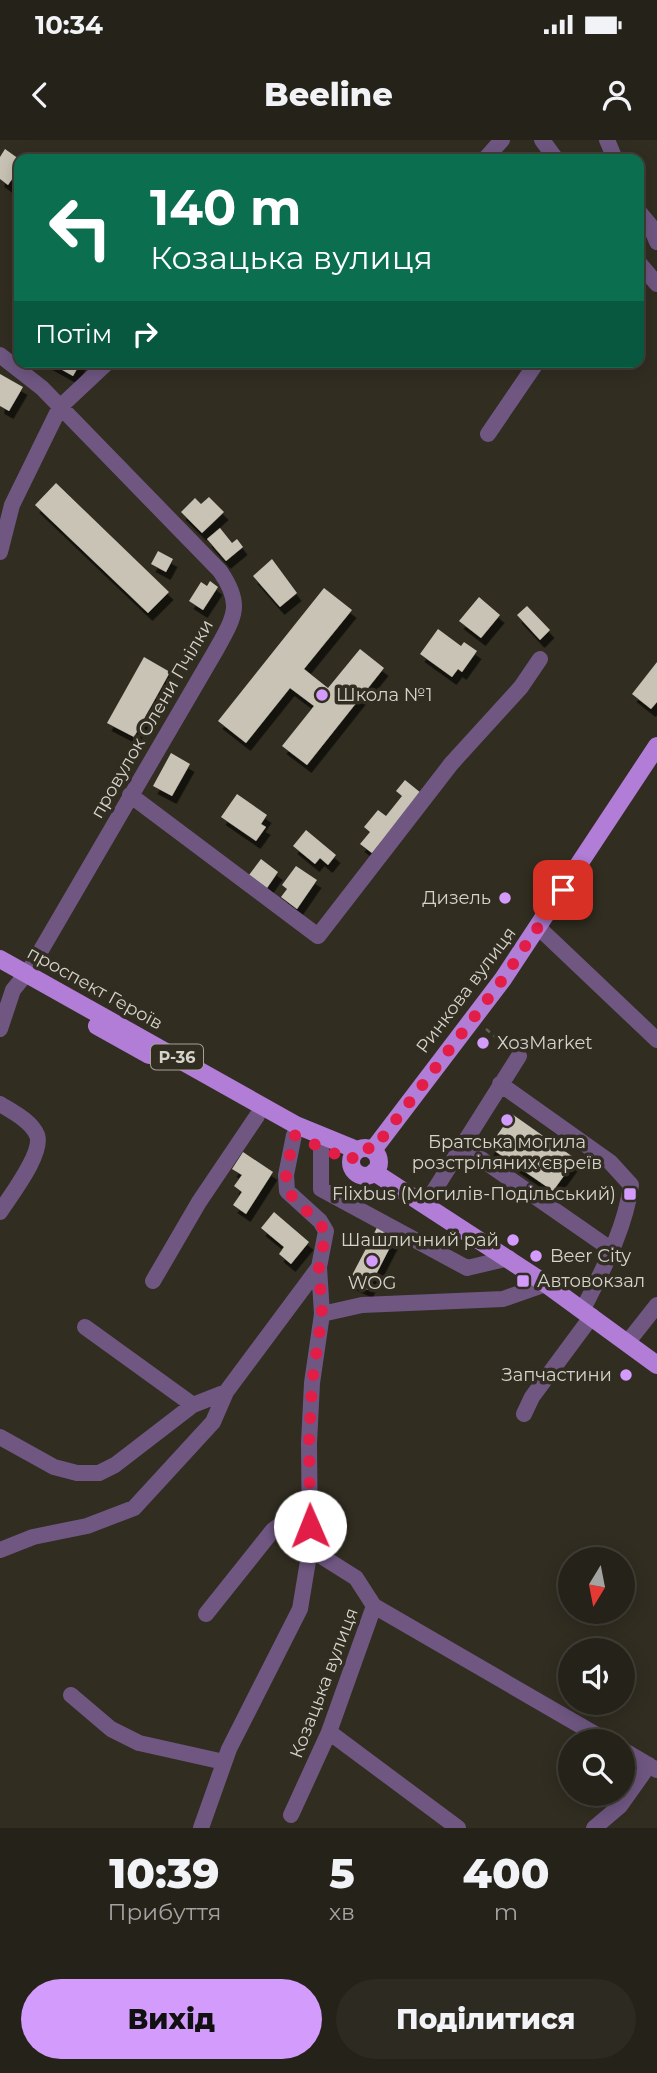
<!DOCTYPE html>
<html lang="uk">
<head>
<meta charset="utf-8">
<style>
  :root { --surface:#252219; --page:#2d2a22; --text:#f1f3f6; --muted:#a3a4a2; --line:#423f38; --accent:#d39cfc }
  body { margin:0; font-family:Montserrat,sans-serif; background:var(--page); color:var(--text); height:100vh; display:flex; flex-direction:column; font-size:26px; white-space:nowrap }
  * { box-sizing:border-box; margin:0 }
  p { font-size:23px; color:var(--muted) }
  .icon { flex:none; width:38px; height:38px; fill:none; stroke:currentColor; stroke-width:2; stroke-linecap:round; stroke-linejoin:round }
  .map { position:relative; height:1688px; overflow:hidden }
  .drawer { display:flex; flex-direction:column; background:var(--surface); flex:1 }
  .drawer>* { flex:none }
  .guide { position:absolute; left:14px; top:14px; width:630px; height:214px; border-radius:14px; box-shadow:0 4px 18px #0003,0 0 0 2px var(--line); background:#0b6e4f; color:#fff; overflow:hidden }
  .needle { width:46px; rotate:190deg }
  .controls { position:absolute; left:558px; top:1407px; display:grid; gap:14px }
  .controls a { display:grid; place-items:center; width:77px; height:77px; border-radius:50%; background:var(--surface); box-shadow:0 4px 18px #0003,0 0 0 2px var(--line); font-size:35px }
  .pin { position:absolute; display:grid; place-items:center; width:60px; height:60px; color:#fff; margin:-30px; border-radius:14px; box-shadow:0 4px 10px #0006 }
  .me { position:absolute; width:77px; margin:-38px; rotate:359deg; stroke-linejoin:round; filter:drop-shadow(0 0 5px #0008) }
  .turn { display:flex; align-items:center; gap:24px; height:147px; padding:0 21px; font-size:32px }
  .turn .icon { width:91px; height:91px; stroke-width:2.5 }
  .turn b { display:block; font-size:49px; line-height:60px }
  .then { display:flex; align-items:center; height:66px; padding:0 21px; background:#0003; gap:14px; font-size:26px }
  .eta { display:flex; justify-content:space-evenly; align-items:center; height:119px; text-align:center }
  .eta b { font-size:42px; font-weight:800; line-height:49px }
  .primary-button { display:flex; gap:14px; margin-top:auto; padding:14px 21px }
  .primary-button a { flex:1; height:80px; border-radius:42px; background:var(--accent); color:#111; font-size:28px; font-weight:800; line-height:80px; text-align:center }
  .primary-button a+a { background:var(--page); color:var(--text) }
  .status { display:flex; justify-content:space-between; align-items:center; height:49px; padding:0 35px; background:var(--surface); direction:ltr }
  .status svg { height:19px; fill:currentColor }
  header { display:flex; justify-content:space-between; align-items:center; height:91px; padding:0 21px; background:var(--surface); font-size:32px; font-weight:800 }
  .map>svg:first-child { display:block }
</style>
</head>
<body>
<div class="status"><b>10:34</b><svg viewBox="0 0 49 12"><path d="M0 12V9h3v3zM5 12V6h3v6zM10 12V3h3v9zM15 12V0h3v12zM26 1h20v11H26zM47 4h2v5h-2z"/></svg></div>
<header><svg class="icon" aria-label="back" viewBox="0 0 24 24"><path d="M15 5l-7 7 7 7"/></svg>Beeline<svg class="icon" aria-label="person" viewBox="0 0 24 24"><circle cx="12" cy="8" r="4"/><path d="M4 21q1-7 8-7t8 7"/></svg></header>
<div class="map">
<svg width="657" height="1688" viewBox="0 0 657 1688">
  <defs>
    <filter id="shadow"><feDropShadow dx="4.5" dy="8" stdDeviation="0" flood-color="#0009"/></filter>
  </defs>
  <rect width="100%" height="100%" fill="#312d21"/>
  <path fill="#c8c3b4" filter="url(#shadow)" d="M5 9 19 19V29L8 45 0 39V17Z
    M48 222H81L73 236Z
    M0 234 23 247 9 271 0 266Z
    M56 343 169 452 148 473 35 365Z
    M209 357 224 372 202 393 181 372 195 358 201 364Z
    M220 388 232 403 237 399 243 407 226 421 207 399Z
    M158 411 173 419 166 432 151 424Z
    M272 419 297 453 280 467 253 436Z
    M210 441 218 447 203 470 189 461 201 442 207 446Z
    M324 448 352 470 304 529 328 548 360 509 384 528 307 625 282 606 314 566 290 548 246 603 218 581Z
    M479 457 500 475 481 498 459 481Z
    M527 466 550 490 540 500 517 475Z
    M438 489 461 506 464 502 477 511 462 532 458 529 452 537 420 514Z
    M144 517 170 532 134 597 107 583Z
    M657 522V562L651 569 632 554Z
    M171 613 190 624 172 656 153 646Z
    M405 640 421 653 372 713 360 704 370 692 364 687 378 670 386 676 402 656 396 651Z
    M237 654 267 675 261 684 266 687 256 701 221 677Z
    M306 690 336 715 328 725 320 718 315 724 293 706Z
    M261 719 278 732 267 748 249 735Z
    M296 726 317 740 297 769 281 757 287 749 282 745Z
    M512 974 576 1019 553 1051 489 1007Z
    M243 1012 273 1032 246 1074 233 1065 242 1052 234 1046 242 1035 232 1029Z
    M274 1072 309 1102 291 1124 279 1114 284 1107 261 1088Z
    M382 1078 400 1088 368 1150 349 1141Z"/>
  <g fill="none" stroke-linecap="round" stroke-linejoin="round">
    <path stroke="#646056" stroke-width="2.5" stroke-dasharray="5 5" stroke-linecap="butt" d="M486 889 508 907"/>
    <path stroke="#6f5782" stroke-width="16" d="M542 0 556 19
      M607 0 615 19
      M485 19 502 0
      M639 72 650 85 657 102
      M639 123 657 144
      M0 215 42 248 220 431C243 464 235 476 216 510L30 829 13 850 0 889
      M488 294 537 222
      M0 412 12 365 60 267 108 222
      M130 655 318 796 451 624 521 547 540 519
      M538 787 657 900
      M500 944 610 1022 631 1045C625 1090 603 1129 583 1169
      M0 964C13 972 31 981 37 995 44 1013 10 1056 0 1072
      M461 1005 612 1110
      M321 1009V1049L467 1128 509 1118
      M425 1065 519 916
      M153 1141 199 1062 257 976
      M322 1174 362 1165 503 1159 546 1144
      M85 1187 193 1265
      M627 1203 657 1165
      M524 1274 532 1257 592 1176
      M0 1297 54 1327 77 1333H99L115 1325 193 1265 226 1252 319 1127
      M0 1410 33 1397 87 1386 134 1368 213 1282 226 1252
      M374 1466 607 1601
      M206 1474 273 1390 310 1364
      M71 1555 111 1589 139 1603 224 1622
      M329 1592 458 1688
      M623 1610 657 1630
      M291 1675 329 1592 374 1466 356 1438 310 1409
      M201 1688 229 1609 300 1469 310 1409 309 1303 312 1243 322 1174 319 1127 326 1091 320 1081 287 1051 286 1035 294 995
      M594 1688 620 1666 649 1625"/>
    <path stroke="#b17dd6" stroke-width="18" d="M0 819 296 985 357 1010
      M97 886 149 915
      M351 1022a14 14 0 1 1 28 0a14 14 0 1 1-28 0Z
      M373 1010 503 839 657 606
      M374 1032 546 1144 657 1225"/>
  </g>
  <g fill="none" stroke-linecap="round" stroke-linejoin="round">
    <path stroke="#e11d48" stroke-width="12" stroke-dasharray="0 21.6" d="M310 1386 309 1303 312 1243 322 1174 319 1127 326 1091 287 1051 286 1035 294 995 351 1021 357 1010 365 1007 373 1010 503 839 563 750"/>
  </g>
  <g fill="#d39cfc" stroke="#312d21" stroke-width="2.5">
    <circle cx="322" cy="555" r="7"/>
    <circle cx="505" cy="758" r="7"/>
    <circle cx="483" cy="903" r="7"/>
    <circle cx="507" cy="980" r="7"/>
    <rect x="623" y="1047" width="14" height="14" rx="3.5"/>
    <circle cx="513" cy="1100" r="7"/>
    <circle cx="536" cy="1116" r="7"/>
    <circle cx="372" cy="1121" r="7"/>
    <rect x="516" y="1134" width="14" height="14" rx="3.5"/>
    <circle cx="626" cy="1235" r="7"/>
  </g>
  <g text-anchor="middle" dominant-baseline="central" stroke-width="7" stroke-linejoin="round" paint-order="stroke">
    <rect fill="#312d21" stroke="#a4a198" stroke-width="2" x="151" y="904.5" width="52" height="25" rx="5"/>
    <g font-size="16" font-weight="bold" fill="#d5d3cb">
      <text x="177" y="917">Р-36</text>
    </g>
    <g font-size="18" fill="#d5d3cb" stroke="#312d21" text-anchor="start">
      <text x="336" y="555">Школа №1</text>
      <text x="491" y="758" text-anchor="end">Дизель</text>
      <text x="497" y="903">ХозMarket</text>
      <text x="507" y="1002" text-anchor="middle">Братська могила<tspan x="507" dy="21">розстріляних євреїв</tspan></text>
      <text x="616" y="1054" text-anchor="end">Flixbus (Могилів-Подільський)</text>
      <text x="499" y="1100" text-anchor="end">Шашличний рай</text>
      <text x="550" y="1116">Beer City</text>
      <text x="537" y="1141">Автовокзал</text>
      <text x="372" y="1143" text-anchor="middle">WOG</text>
      <text x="612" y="1235" text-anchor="end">Запчастини</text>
    </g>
    <g font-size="18" fill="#d5d3cb" stroke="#312d21">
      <text transform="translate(152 579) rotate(-60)">провулок Олени Пчілки</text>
      <text transform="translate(95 848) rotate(29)">проспект Героїв</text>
      <text transform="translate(466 850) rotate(-53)">Ринкова вулиця</text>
      <text transform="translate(324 1543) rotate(-69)">Козацька вулиця</text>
    </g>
  </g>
</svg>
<div class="controls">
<a><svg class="needle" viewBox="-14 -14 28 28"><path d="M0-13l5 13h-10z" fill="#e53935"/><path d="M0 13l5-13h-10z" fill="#a3a4a2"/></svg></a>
<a><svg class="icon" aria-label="sound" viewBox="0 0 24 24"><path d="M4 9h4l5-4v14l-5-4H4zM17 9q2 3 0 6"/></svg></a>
<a><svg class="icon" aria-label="search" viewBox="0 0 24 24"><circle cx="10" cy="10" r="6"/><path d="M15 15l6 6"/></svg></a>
</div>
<div class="pin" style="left:563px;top:750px;background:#d93025"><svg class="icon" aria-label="arrive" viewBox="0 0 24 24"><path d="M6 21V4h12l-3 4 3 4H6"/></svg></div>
<svg class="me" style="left:310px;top:1386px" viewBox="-20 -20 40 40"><circle r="19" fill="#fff"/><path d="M0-13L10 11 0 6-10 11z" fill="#e11d48"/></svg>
<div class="guide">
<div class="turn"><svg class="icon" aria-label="left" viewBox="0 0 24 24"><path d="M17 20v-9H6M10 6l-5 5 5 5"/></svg><div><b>140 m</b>Козацька вулиця</div></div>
<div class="then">Потім<svg class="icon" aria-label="right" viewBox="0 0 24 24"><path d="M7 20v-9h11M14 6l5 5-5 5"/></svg></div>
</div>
</div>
<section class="drawer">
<div class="eta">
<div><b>10:39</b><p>Прибуття</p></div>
<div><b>5</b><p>хв</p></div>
<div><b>400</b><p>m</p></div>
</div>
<div class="primary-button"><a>Вихід</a><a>Поділитися</a></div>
</section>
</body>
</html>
